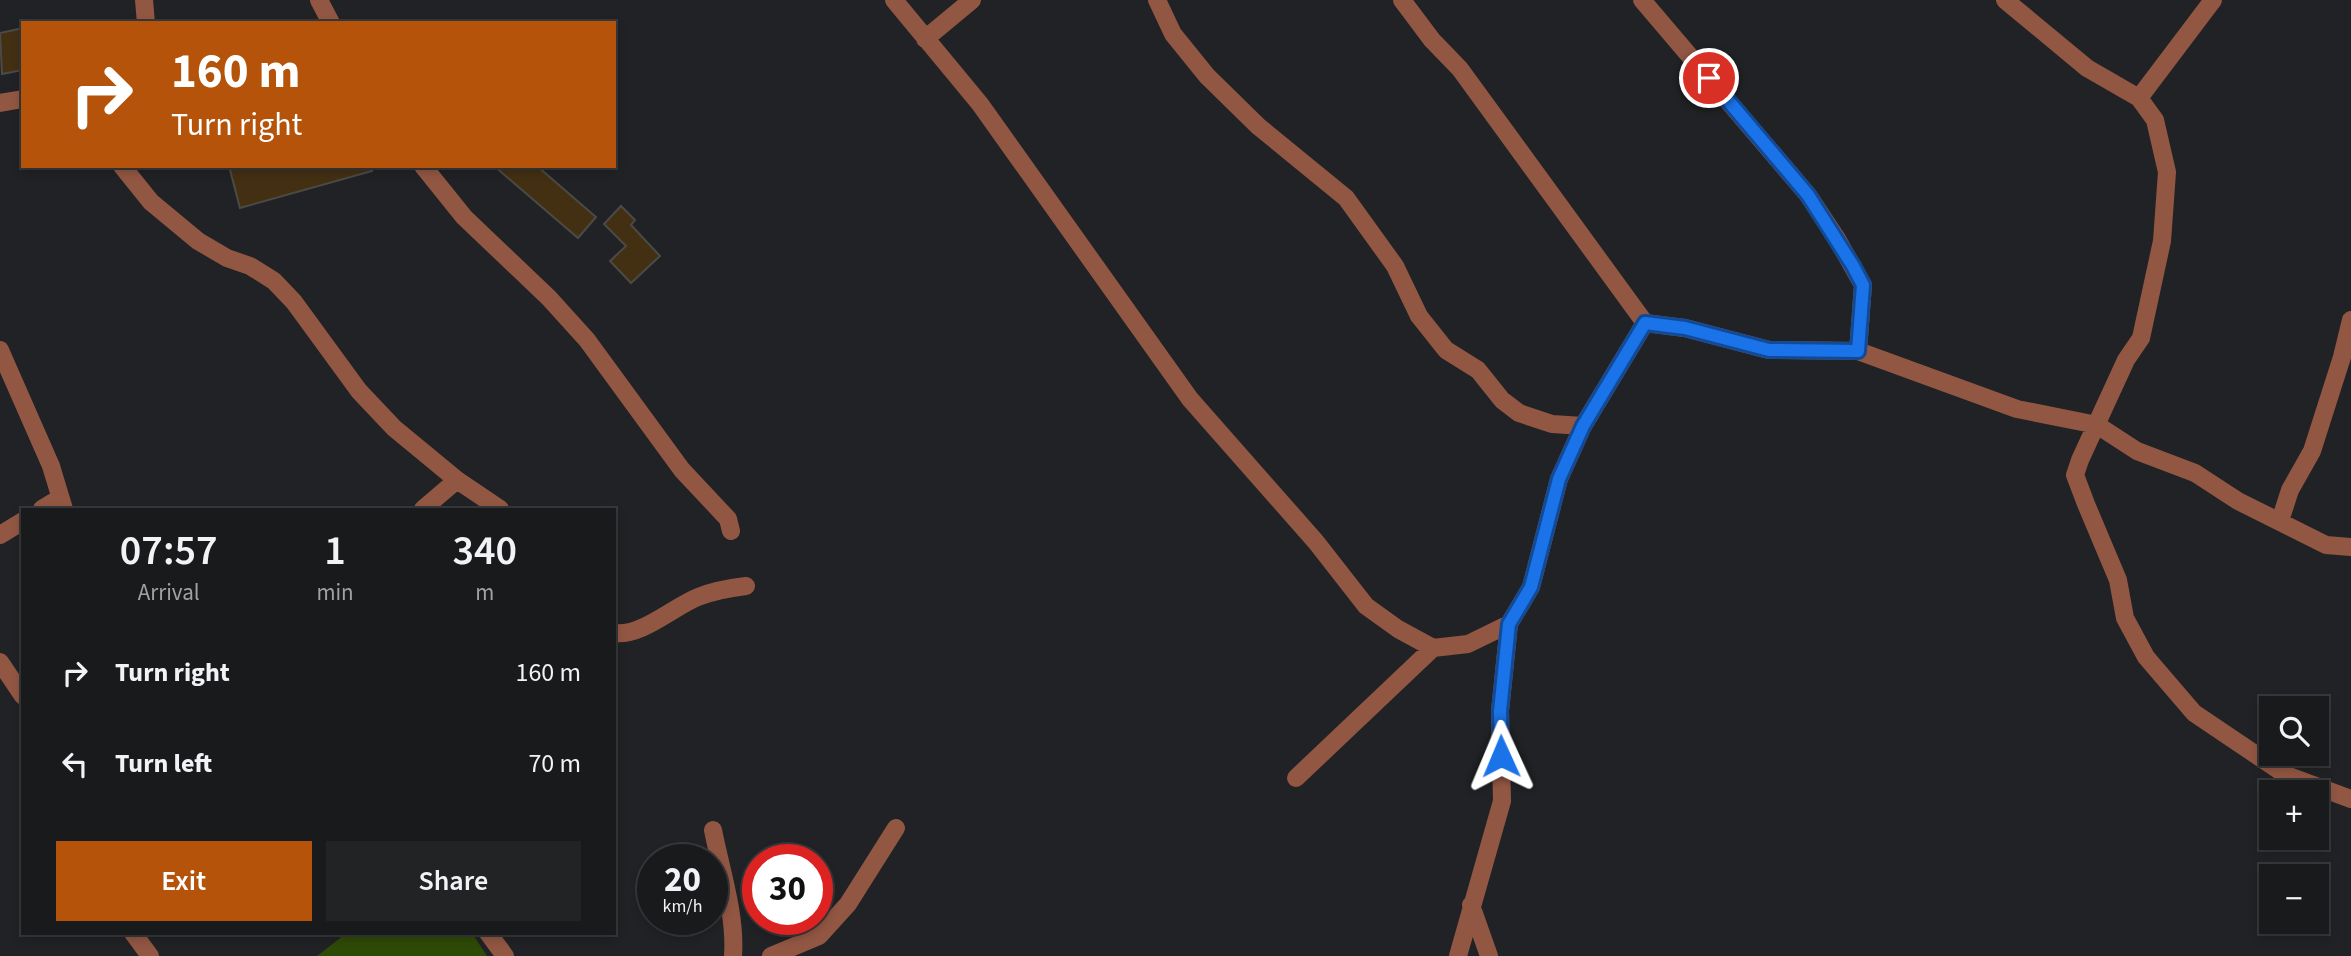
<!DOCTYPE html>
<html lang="en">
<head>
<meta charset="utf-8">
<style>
  :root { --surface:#191a1c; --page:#222325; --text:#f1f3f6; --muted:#9fa1a3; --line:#37383b; --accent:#b45309 }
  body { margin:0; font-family:"Source Sans 3",sans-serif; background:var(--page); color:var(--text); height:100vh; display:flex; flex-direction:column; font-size:26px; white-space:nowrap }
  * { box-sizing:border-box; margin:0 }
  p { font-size:23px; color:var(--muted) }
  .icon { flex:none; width:38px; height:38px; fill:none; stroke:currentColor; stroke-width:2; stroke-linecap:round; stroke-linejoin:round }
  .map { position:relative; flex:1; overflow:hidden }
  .details { position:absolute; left:21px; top:508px; width:595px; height:427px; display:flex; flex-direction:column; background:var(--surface); border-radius:0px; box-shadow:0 4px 10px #0003,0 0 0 2px var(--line) }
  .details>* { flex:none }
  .guide { position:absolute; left:21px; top:21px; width:595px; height:147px; border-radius:0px; box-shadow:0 4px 10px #0003,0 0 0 2px var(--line); background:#b45309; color:#fff; overflow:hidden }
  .controls { position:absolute; left:2259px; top:696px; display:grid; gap:14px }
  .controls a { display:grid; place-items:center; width:70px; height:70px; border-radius:0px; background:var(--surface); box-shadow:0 4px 10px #0003,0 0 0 2px var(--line); font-size:35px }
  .speed { position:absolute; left:637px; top:844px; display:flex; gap:14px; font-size:35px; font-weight:700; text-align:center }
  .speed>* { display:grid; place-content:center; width:91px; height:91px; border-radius:50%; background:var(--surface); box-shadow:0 4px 10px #0003,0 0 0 2px var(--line); line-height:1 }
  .speed small { font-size:18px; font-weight:400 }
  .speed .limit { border:10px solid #d22; background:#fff; color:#111 }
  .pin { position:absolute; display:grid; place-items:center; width:60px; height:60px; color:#fff; margin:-30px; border:4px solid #fff; border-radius:50%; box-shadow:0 2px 7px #0007 }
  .me { position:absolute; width:77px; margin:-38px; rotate:359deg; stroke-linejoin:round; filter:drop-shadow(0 0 5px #0008) }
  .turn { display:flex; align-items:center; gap:24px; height:147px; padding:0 35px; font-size:32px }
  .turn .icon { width:91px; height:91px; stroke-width:2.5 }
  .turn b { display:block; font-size:49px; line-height:60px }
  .eta { display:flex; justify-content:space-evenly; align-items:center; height:119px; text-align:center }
  .eta b { font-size:42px; font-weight:600; line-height:49px }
  .button { display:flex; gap:14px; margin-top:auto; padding:14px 35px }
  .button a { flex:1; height:80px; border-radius:0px; background:var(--accent); color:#fff; font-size:28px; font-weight:600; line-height:80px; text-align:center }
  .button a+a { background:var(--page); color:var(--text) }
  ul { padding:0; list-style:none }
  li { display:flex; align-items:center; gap:21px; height:91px; padding:0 35px }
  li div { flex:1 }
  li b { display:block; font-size:26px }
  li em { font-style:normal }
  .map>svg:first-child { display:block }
</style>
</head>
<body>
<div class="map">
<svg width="2351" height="956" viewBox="0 0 2351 956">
  <rect width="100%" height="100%" fill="#212225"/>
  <path fill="#2e4a07" d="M343 933H472L487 956H317L344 935Z"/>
  <path fill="#433013" stroke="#4c4a47" stroke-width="2" d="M23 28V70L2 74 0 33Z
    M229 166H372V171L240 208Z
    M494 166H537L596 217 578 238Z
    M621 206 635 220 631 225 660 256 631 283 610 261 626 246 604 224Z"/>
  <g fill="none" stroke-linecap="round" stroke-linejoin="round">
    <path stroke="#925743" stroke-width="18" d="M144 0 146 23
      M319 0 331 23
      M894 0 980 104 1190 399 1316 542 1366 606 1398 629 1433 648
      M1157 0 1173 34 1207 76 1258 126 1346 198 1395 266 1419 316 1446 350 1478 370 1502 400 1519 413 1552 424 1583 426
      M1402 0 1432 40 1460 69 1645 323
      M1642 0 1808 195 1837 239 1863 285 1858 351
      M2005 0 2087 68 2139 98 2155 120 2167 172 2162 241 2141 338 2126 360 2080 460 2075 475 2086 504 2118 580 2125 618 2146 657 2194 713 2286 775 2351 799
      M925 39 972 0
      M2139 98 2213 0
      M0 103 23 99
      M122 166 151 202 198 241 227 258 250 266 274 281 294 302 359 391 394 428 457 480 500 509
      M423 166 464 217 549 298 587 340 682 470 728 519 731 531
      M0 350 51 466 64 509
      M42 509 60 498
      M423 509 457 480
      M2280 521 2290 490 2312 451 2342 357 2351 320
      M0 535 23 521
      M614 633C641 637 673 607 698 597 713 591 729 588 746 586
      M0 662 23 696
      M1296 778 1433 648 1468 644 1509 624 1531 587 1559 479 1583 426 1645 323 1685 328 1769 350 1858 351 2017 409 2097 425 2137 451 2195 473 2238 501 2326 545 2351 547
      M713 830C721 871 736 915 733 956
      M1471 905 1489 956
      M133 933 150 956
      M488 933 505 956
      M771 956 819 936 848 904 896 828
      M1458 956 1502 801 1500 711 1509 624"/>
  </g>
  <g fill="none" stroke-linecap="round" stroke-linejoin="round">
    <defs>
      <path id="route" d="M1501 756 1500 711 1509 624 1531 587 1559 479 1583 426 1645 323 1685 328 1769 350 1858 351 1863 285 1853 266 1808 195 1709 78"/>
    </defs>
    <use href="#route" stroke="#114b97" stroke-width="18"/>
    <use href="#route" stroke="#1a73e8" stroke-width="12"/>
  </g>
</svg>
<div class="controls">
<a><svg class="icon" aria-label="search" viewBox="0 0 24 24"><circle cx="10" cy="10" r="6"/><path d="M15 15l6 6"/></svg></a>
<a>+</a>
<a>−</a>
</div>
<div class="speed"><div>20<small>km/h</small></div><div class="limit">30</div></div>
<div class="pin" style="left:1709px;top:78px;background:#d93025"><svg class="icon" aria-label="arrive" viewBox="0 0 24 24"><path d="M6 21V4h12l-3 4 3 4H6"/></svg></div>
<svg class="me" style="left:1501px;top:756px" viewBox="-20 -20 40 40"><path d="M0-17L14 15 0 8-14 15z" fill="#1a73e8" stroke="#fff" stroke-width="4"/></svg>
<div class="guide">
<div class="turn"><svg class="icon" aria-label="right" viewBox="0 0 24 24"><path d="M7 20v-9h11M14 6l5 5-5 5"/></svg><div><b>160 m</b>Turn right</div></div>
</div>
<section class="details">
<div class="eta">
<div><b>07:57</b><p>Arrival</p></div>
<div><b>1</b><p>min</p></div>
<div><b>340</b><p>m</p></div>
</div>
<ul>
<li><svg class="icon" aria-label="right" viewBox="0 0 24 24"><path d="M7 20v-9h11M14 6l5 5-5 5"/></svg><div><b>Turn right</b></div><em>160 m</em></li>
<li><svg class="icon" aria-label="left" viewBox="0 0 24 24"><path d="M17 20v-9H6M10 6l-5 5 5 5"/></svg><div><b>Turn left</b></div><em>70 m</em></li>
</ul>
<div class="button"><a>Exit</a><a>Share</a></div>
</section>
</div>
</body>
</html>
